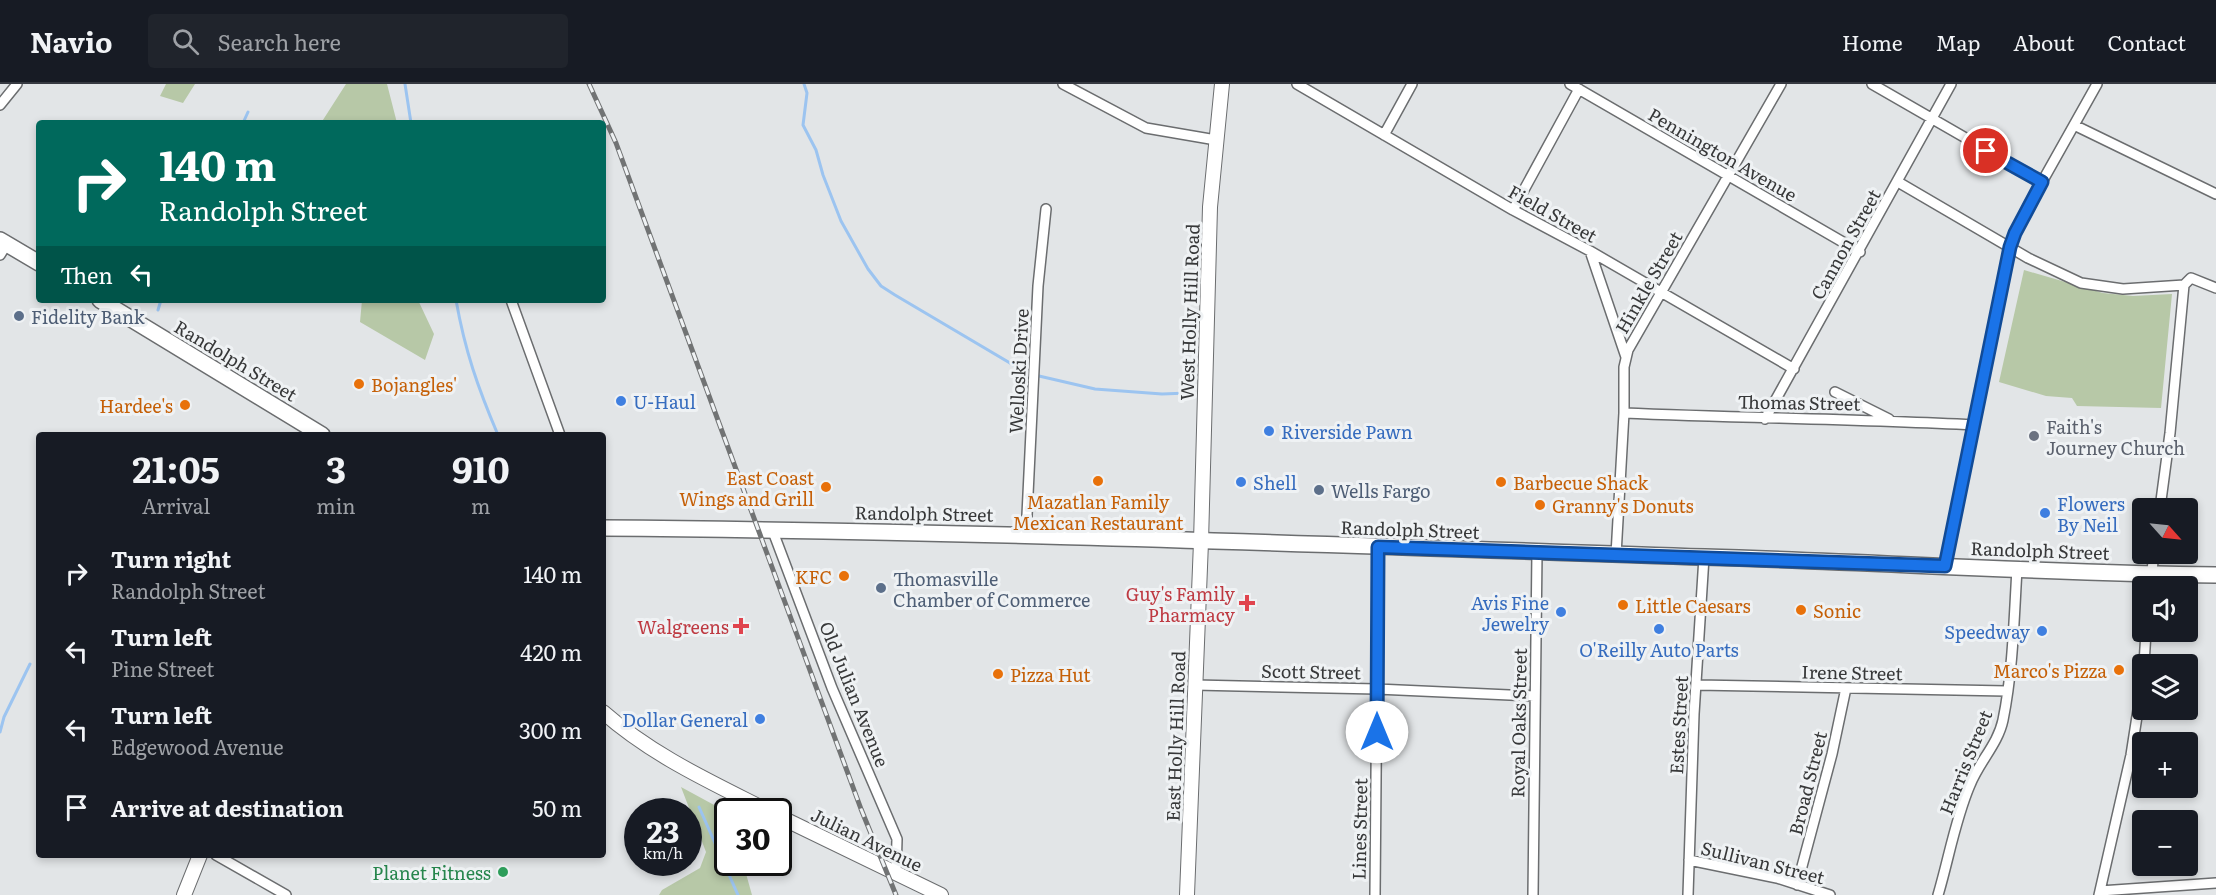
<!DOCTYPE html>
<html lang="en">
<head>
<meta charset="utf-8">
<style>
  :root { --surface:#171b24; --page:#20242c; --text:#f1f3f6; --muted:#9ea1a6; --line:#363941 }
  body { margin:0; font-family:Literata,serif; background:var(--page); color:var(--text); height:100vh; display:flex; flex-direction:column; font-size:22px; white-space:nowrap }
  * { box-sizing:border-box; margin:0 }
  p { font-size:20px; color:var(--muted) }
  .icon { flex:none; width:33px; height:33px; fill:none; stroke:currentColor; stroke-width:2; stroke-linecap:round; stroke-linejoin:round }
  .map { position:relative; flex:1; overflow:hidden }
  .details { position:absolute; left:36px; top:348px; width:570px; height:426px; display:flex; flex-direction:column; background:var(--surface); border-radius:6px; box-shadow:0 3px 9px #0003 }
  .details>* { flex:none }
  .top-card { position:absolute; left:36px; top:36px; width:570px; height:183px; border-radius:6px; box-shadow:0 3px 9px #0003; background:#00695c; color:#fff; overflow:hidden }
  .needle { width:39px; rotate:117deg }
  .buttons { position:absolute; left:2132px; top:414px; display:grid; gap:12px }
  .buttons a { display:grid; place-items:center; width:66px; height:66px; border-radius:6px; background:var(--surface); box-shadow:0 3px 9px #0003; font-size:30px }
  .speed { position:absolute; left:624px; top:714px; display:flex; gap:12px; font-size:30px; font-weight:700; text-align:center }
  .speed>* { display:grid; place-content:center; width:78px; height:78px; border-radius:50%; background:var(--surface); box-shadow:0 3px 9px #0003; line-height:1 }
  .speed small { font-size:15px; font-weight:400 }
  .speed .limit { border:3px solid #111; border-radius:9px; background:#fff; color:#111 }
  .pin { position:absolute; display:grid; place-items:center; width:51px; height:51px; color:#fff; margin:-26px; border:3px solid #fff; border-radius:50%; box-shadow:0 2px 6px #0007 }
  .me { position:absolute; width:66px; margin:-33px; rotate:0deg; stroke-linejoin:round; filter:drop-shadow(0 0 4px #0008) }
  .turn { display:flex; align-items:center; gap:21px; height:126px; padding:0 24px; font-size:27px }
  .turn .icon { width:78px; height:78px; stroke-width:2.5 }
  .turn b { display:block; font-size:42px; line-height:51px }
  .then { display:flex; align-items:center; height:57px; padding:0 24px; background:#0003; gap:12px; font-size:22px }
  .eta { display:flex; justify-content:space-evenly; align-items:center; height:102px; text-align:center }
  .eta b { font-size:36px; font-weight:700; line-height:42px }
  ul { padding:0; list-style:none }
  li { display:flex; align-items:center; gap:18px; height:78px; padding:0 24px }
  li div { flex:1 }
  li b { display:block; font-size:22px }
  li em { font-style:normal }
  header { display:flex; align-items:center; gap:36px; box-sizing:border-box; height:84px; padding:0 30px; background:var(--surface); border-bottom:2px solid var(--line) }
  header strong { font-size:28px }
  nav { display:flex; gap:33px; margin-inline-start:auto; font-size:21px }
  .search { width:420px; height:54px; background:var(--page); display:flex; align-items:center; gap:15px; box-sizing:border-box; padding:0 21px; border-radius:6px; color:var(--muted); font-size:22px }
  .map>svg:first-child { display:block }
</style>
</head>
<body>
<header>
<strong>Navio</strong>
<div class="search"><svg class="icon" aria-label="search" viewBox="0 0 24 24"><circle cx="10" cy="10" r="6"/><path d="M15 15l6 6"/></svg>Search here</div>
<nav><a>Home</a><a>Map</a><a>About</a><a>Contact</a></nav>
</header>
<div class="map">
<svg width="2216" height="811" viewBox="0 0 2216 811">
  <rect width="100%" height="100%" fill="#e2e5e7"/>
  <path fill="#b7c8a7" d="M166 0H195L183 19 160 12Z
    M346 0H387L397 39H321Z
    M2024 186 2103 209 2133 212 2172 210 2161 324 2077 322 2072 314 2046 312 1999 298Z
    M362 216H418L434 250 425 276 360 238Z
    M681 703 727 728 728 778 743 779 752 811H659L662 806 700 784 706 768Z"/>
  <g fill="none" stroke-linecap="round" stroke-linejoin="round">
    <path stroke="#9cc4f0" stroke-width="3" d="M405 0 411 39
      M804 0 807 9 803 41 816 66 823 91 841 137 868 185 881 202 895 211 1025 288
      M243 39 248 28
      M456 216C465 267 478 304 498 351
      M158 226 161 216
      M1039 292 1095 305 1162 310 1188 309
      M0 648 4 633 30 580
      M699 723 738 811"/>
    <defs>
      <path id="street" d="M1063 0 1146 44 1216 56
        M1297 0 1513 126 1590 167 1794 285
        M1570 0 1860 168
        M1872 0 2042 98
        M0 21 17 0
        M2074 41 2216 110
        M1384 51 1412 0
        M1898 98 2028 174 2081 199 2123 205 2184 201 2191 194 2216 204
        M1513 126 1579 5
        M1590 167 1626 273
        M0 171 7 160
        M511 216 560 351
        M1835 308 1889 335
        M1624 329C1741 334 1858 335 1974 341
        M1765 335 1951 0
        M2160 424 2170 349 2184 201
        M772 445 832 604 897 755 896 789
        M1026 452 1038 202 1046 125
        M1616 471 1624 329V283L1628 266 1781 0
        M1945 482 2010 163 2015 149 2042 98 2097 0
        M2150 502 2154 470
        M2144 580 2146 548
        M1195 601 1377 605 1534 612
        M1697 601 2006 607
        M216 771 286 811
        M1689 776 1777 794 1830 811
        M1797 801 1832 670 1846 604
        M2100 807 2216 799
        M1375 811 1378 463
        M1533 811 1537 468
        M1688 811 1694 630 1704 473
        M1938 811C1949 774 1955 736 1970 701 1979 678 1998 660 2003 636 2013 587 2014 534 2017 485
        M2099 811 2131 671 2142 600"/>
      <path id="secondary" d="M603 628C653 672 711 698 770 728
        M778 732 941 811
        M184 811 200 771
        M1187 811 1201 458 1210 123 1222 0"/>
      <path id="primary" d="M0 156 39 179
        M100 216 322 351
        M603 444C971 447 1338 461 1705 473 1876 478 2046 489 2216 491"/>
    </defs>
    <use href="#street" stroke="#6b6d6f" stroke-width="12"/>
    <use href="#secondary" stroke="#6b6d6f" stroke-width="16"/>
    <use href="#primary" stroke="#6b6d6f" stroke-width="18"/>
    <use href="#street" stroke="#fff" stroke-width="9"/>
    <use href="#secondary" stroke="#fff" stroke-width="14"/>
    <use href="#primary" stroke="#fff" stroke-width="15"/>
    <defs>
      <path id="rail" d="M589 0 616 59 861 725 896 811"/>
    </defs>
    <use href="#rail" stroke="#717374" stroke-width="5"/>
    <use href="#rail" stroke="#eff2f4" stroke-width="3" stroke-dasharray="9" stroke-linecap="butt"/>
  </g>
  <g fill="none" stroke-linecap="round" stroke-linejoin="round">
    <defs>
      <path id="route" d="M1377 648 1378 463 1945 482 2010 163 2015 149 2042 98 1986 67"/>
    </defs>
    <use href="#route" stroke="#114b97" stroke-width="15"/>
    <use href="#route" stroke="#1a73e8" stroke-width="10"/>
  </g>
  <g fill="#5c6f8a" stroke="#eff2f4" stroke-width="2">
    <circle cx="19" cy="232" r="6"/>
    <circle cx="1319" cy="406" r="6"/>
    <circle cx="881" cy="504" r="6"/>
  </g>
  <g fill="#e8710a" stroke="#eff2f4" stroke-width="2">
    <circle cx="359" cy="300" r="6"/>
    <circle cx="185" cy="321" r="6"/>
    <circle cx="1098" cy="397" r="6"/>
    <circle cx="1501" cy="398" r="6"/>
    <circle cx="826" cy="403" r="6"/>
    <circle cx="1540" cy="421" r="6"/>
    <circle cx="844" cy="492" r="6"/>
    <circle cx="1623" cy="521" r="6"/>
    <circle cx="1801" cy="526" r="6"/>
    <circle cx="2119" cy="586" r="6"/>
    <circle cx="998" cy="590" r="6"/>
  </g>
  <g fill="#3f7fe0" stroke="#eff2f4" stroke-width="2">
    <circle cx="621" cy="317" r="6"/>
    <circle cx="1269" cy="347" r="6"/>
    <circle cx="1241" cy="398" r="6"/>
    <circle cx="2045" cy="429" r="6"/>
    <circle cx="1561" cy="528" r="6"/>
    <circle cx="1659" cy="545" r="6"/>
    <circle cx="2042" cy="547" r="6"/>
    <circle cx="760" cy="635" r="6"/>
  </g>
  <circle fill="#6b7280" stroke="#eff2f4" stroke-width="2" cx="2034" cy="352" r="6"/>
  <g fill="#e0444e" stroke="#eff2f4" stroke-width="2">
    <path d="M1244 510h6v6h6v6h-6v6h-6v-6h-6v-6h6z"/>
    <path d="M738 533h6v6h6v6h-6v6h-6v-6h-6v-6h6z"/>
  </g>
  <circle fill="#2e9e5b" stroke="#eff2f4" stroke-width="2" cx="503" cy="788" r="6"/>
  <g text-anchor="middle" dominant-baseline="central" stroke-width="6" stroke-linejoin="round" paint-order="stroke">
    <g font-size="18" fill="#373839" stroke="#eff2f4">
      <text transform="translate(1723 70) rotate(30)">Pennington Avenue</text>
      <text transform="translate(1553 129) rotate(29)">Field Street</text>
      <text transform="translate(1845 160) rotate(-61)">Cannon Street</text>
      <text transform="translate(1648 198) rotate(-60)">Hinkle Street</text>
      <text transform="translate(1189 228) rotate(-88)">West Holly Hill Road</text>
      <text transform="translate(236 276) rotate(31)">Randolph Street</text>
      <text transform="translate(1018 287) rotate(-87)">Welloski Drive</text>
      <text transform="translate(1799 318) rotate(1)">Thomas Street</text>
      <text transform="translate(924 429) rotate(1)">Randolph Street</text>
      <text transform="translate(1410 445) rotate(2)">Randolph Street</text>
      <text transform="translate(2040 466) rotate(2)">Randolph Street</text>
      <text transform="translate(1311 587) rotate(1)">Scott Street</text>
      <text transform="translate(1852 588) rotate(1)">Irene Street</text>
      <text transform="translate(855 610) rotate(68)">Old Julian Avenue</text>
      <text transform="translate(1518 639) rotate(-89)">Royal Oaks Street</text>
      <text transform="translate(1678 641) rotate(-87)">Estes Street</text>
      <text transform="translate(1175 652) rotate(-88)">East Holly Hill Road</text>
      <text transform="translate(1965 678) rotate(-68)">Harris Street</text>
      <text transform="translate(1807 699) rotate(-76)">Broad Street</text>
      <text transform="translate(1359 745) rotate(-89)">Lines Street</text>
      <text transform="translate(867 755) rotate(26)">Julian Avenue</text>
      <text transform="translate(1763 778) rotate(14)">Sullivan Street</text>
    </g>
    <g font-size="18" fill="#4e5e75" stroke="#eff2f4" text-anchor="start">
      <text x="31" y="232">Fidelity Bank</text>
      <text x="1331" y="406">Wells Fargo</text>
      <text x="893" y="494">Thomasville<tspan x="893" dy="21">Chamber of Commerce</tspan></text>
    </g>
    <g font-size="18" fill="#c56008" stroke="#eff2f4" text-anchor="start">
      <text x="371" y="300">Bojangles'</text>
      <text x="173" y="321" text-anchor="end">Hardee's</text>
      <text x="814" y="393" text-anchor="end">East Coast<tspan x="814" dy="21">Wings and Grill</tspan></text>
      <text x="1513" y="398">Barbecue Shack</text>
      <text x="1098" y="417" text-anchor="middle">Mazatlan Family<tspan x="1098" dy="21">Mexican Restaurant</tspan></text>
      <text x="1552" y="421">Granny's Donuts</text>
      <text x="832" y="492" text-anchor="end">KFC</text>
      <text x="1635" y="521">Little Caesars</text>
      <text x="1813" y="526">Sonic</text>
      <text x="2107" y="586" text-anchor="end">Marco's Pizza</text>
      <text x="1010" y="590">Pizza Hut</text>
    </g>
    <g font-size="18" fill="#366cbe" stroke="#eff2f4" text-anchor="start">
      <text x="633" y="317">U-Haul</text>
      <text x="1281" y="347">Riverside Pawn</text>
      <text x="1253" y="398">Shell</text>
      <text x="2057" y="419">Flowers<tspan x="2057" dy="21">By Neil</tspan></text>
      <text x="1549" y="518" text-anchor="end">Avis Fine<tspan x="1549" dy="21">Jewelry</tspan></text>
      <text x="2030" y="547" text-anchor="end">Speedway</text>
      <text x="1659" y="565" text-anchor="middle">O'Reilly Auto Parts</text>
      <text x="748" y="635" text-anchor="end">Dollar General</text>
    </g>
    <g font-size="18" fill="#5b616d" stroke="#eff2f4" text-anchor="start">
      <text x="2046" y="342">Faith's<tspan x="2046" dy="21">Journey Church</tspan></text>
    </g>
    <g font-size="18" fill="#be3a42" stroke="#eff2f4" text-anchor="end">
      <text x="1235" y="509">Guy's Family<tspan x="1235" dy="21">Pharmacy</tspan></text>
      <text x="729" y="542">Walgreens</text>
    </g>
    <g font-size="18" fill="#27864d" stroke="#eff2f4" text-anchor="end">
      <text x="491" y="788">Planet Fitness</text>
    </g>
  </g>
</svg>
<div class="buttons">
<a><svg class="needle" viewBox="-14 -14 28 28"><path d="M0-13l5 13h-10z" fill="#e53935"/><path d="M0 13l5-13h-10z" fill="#9ea1a6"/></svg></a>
<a><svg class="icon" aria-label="sound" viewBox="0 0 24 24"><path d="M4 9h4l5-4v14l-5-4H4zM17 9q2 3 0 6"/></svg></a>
<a><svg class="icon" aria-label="layers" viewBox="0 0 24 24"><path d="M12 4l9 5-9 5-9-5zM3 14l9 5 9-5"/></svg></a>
<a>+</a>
<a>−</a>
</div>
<div class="speed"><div>23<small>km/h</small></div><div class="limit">30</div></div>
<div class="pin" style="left:1986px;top:67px;background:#d93025"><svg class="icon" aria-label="arrive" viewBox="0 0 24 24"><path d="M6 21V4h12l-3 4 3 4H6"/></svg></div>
<svg class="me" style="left:1377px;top:648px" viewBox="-20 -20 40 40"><circle r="19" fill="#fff"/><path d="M0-13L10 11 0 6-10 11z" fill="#1a73e8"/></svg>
<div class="top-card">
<div class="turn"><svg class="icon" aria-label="right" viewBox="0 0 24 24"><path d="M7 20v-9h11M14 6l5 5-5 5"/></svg><div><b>140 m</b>Randolph Street</div></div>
<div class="then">Then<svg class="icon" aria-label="left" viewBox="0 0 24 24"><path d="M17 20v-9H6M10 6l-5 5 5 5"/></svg></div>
</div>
<section class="details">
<div class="eta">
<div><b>21:05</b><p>Arrival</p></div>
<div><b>3</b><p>min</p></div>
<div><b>910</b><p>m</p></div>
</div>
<ul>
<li><svg class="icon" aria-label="right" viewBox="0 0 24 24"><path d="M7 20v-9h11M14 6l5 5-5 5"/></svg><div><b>Turn right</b><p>Randolph Street</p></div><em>140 m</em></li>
<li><svg class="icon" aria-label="left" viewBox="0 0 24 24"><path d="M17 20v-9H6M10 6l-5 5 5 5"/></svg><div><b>Turn left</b><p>Pine Street</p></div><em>420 m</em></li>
<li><svg class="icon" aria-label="left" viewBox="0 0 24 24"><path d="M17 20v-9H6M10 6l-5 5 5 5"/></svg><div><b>Turn left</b><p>Edgewood Avenue</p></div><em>300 m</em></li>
<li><svg class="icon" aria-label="arrive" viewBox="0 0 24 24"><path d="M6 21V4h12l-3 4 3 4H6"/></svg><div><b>Arrive at destination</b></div><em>50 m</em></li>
</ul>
</section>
</div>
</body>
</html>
